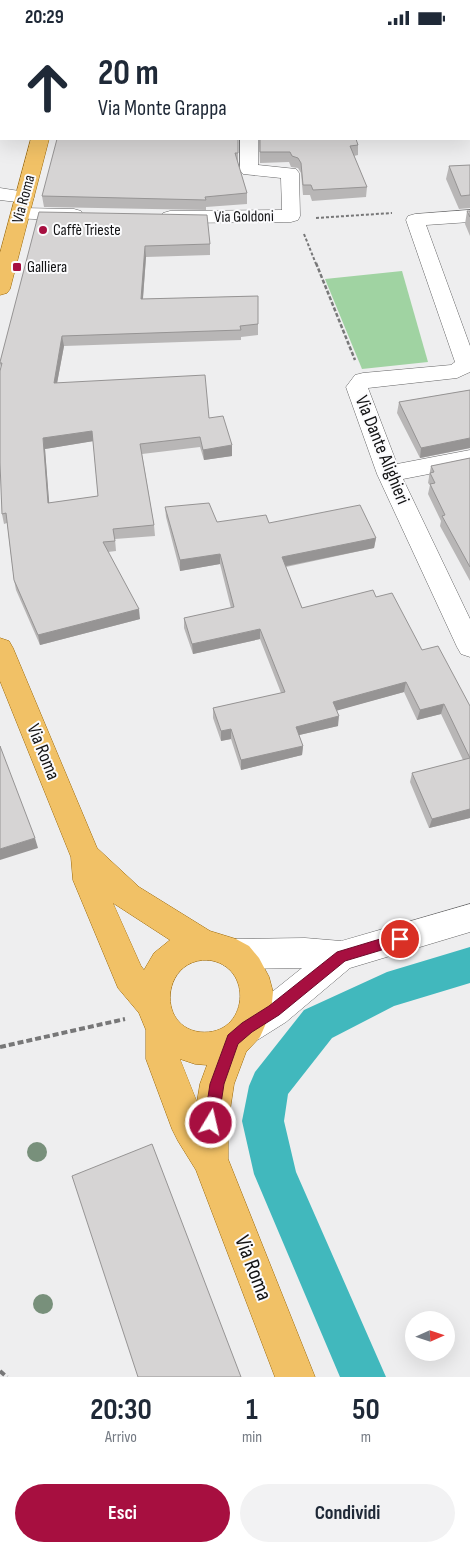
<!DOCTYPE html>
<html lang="it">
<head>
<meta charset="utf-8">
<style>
  :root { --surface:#fff; --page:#f2f2f3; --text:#1f2937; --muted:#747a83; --accent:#a70f40 }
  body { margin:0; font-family:"Sofia Sans Condensed",sans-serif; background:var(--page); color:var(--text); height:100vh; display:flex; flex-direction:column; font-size:19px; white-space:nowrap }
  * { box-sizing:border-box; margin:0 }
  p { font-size:16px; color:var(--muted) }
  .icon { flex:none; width:28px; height:28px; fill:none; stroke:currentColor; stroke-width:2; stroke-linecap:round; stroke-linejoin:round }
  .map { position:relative; height:1342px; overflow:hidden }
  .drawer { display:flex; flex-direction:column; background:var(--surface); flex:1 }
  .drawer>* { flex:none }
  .banner { position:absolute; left:0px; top:0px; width:470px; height:105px; box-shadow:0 5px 20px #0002; background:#fff; color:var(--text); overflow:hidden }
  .needle { width:32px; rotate:87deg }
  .fabs { position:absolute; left:405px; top:1276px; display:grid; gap:10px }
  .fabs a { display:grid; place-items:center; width:50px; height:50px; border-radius:50%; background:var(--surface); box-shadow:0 5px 20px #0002; font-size:25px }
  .pin { position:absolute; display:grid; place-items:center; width:42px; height:42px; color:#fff; margin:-21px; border:2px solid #fff; border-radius:50%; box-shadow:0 1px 5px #0007 }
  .me { position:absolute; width:55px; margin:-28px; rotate:9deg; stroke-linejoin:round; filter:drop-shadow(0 0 4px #0008) }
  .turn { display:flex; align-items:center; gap:18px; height:105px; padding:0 15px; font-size:22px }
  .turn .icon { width:65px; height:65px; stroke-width:2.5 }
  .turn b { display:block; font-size:35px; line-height:42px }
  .eta { display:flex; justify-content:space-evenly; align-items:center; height:85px; text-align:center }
  .eta b { font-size:30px; font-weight:700; line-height:35px }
  .action { display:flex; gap:10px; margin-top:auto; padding:10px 15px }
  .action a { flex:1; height:58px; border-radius:30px; background:var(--accent); color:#fff; font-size:20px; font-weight:700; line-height:58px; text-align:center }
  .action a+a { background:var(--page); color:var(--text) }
  .status { display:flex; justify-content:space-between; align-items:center; height:35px; padding:0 25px; background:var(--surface); direction:ltr }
  .status svg { height:14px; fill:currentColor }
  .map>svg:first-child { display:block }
</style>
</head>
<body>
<div class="status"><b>20:29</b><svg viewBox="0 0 49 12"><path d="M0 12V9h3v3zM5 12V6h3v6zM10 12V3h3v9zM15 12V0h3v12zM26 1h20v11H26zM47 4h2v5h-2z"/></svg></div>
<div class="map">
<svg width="470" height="1342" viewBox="0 0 470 1342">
  <rect width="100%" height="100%" fill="#eeeeef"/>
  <path fill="#a0d3a2" d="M402 236 428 327 362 334 325 244Z"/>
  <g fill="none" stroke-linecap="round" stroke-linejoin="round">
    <path fill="#41b8bd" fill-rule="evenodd" d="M470 912V948L394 971 332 1003 288 1059 284 1086 296 1137 386 1342H340L254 1139 242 1086 249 1051 255 1037 304 975 387 937Z"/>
    <defs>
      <path id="minor" d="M240 104H258V130L296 134 299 138 300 181 298 185 291 187 170 188 163 186 161 182 163 178 170 176 282 175 281 143 243 139 240 135Z
        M0 153 32 158 34 162 32 166 25 168 0 165Z
        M21 173 74 174 81 176 83 180 81 184 74 186 14 183 12 179 14 175Z
        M470 175V187L426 190 470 311V337L457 343 368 353 397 429 470 415V431L403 444 470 584V622L461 619 457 612 377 439 346 352 355 340 363 338 451 330 455 327 406 185 408 181 415 179Z
        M470 869V897L350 933 286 987 259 1004 247 1009 235 1004 230 993 235 982 262 965 302 933 234 934 223 930 218 919 223 908 234 904 305 903 341 906Z"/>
      <path id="major" d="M31 104H49L10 254 7 258 0 260V218Z
        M0 603 9 606 13 613 97 813 139 852 210 896 236 904 249 911 259 923 269 942 273 957 271 977 260 1002 246 1017 234 1049 228 1088V1124L315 1342H275L196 1135 178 1106 172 1094 146 1024V995L139 978 118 953 73 845 71 822 0 646ZM113 868 170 905 154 918 144 935 141 931ZM208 925C255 930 249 1002 200 997 156 992 162 923 208 925ZM180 1024 195 1029 207 1030 200 1049 197 1067Z"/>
    </defs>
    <use href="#minor" stroke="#656566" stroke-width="1"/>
    <use href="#major" stroke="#9c6807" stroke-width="1"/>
    <path stroke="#777778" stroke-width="2" stroke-dasharray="3 2" stroke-linecap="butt" d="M316 183 392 178
      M304 199 316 229"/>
    <path stroke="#777778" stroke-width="2.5" stroke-dasharray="4 2" stroke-linecap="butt" d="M316 228 355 325"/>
    <path stroke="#777778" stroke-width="4" stroke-dasharray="6 3" stroke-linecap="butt" d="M0 1012 125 984
      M0 1336 7 1342"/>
    <use href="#minor" fill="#fff" fill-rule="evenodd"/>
    <use href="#major" fill="#f1c166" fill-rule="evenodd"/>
  </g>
  <g fill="#78907b">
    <circle cx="37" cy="1117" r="10"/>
    <circle cx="43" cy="1269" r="10"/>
  </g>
  <path fill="#b8b6b6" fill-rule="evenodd" d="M0 0H69V1H1V78H0Z
    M152 0H264V1H152Z
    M311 0H415L416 1H312Z
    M238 104V128L247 158V169L206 172V175L44 172 42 161Z
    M259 104H356L358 110V120L354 121 367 152 366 162 312 166 310 160H303L301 138 298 133 291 132 289 127 260 128Z
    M470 130V173L459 174 446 144 449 131Z
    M467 176H470V201L465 189Z
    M39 177 210 209V220L146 222 143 264 258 261V300L241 302V305L64 311 57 348 209 383 232 421 204 425 200 412 142 419 154 490 155 501 115 504 116 516 108 517 140 584 40 610 16 555 14 545 7 488 4 489 2 479 1 333 0 329ZM93 406 98 461 49 468 45 414Z
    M470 355V413L420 423 397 378 399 367Z
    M470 423V546L440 491 441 486 428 459 430 450 428 448 429 442V441L431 431Z
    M165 472 217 487 269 488 376 503 374 513 286 532 302 573 376 562 470 671V783L429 793 410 747 412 738 463 725 441 679 417 685 404 657 337 675 338 691 299 700 303 711 302 720 241 735 231 704 221 706 213 683V673L281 658 260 604 193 619 184 593V583L231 573 220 529 180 536 166 482Z"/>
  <path fill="#969494" d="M0 67H1V78H0Z
    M145 211 146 222 142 275 141 264Z
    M62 301 64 311 55 359 54 348Z
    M92 396 94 406 45 414 50 478 48 468 43 403Z
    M470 403V413L420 423 421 413Z
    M232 410V421L204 425 203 415Z
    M376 503 374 513 281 532 282 522Z
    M220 519V529L180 536V525Z
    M139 574 140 584 40 610 38 600Z
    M260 594V604L193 619 192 609Z
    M406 647 404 657 332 677 333 667Z
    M444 669 441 679 417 685 420 675Z
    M339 681 338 691 295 701 296 692Z
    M231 694V704L221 706V696Z
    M303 711 302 720 241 735V725Z
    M470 774V783L429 793 432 784Z
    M35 803 38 813 0 825V814Z"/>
  <path fill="#d6d4d4" stroke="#969494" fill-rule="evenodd" d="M0 0H45L44 1H1V67H0Z
    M214 0H264V1H210Z
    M319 0H415L416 1H320Z
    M57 104H238V118H235L247 158 205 162 206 165 42 161Z
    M260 104H356L358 110 350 111 367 152 313 155 311 150H303L301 128 298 123 292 121 290 117H260Z
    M470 130V160L461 161 449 131Z
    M467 176H470V182Z
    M39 177 207 180 210 209 145 211 141 264 258 261V289L240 291 241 295 62 301 54 348 205 340 209 383 223 381 232 410 203 415 200 402 140 409 154 490 113 494 115 506 103 507 139 574 38 600 14 545 6 478 2 479 0 428V336L2 328H0V327ZM92 396 98 461 48 468 43 403Z
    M470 355V403L421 413 399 367Z
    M470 423V532L442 481 445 480 430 449 435 448 430 438 434 437 431 431Z
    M209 468 217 487 266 480 269 488 360 470 376 503 282 522 302 573 373 555 376 562 392 558 422 615 438 611 470 671V774L432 784 412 738 470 723 444 669 420 675 406 647 333 667 339 681 296 692 303 711 241 725 231 694 221 696 213 673 285 657 260 594 192 609 184 583 234 572 220 519 180 525 165 472Z
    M0 711 35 803 0 814Z
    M152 1109 241 1342H138L72 1141Z"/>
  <path fill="#a70f40" stroke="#6d0a2a" d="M400 898 405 900 407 904 405 908 345 926 279 980 252 997 238 1009 224 1049 218 1088 216 1093 211 1095 206 1093 204 1088 210 1049 228 1000 242 988 269 971 337 917Z"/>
  <g fill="#a70f40" stroke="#fbfbfd" stroke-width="2">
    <circle cx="43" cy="195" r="5"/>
    <rect x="12" y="227" width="10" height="10" rx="2.5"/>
  </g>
  <g text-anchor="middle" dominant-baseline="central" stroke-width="4" stroke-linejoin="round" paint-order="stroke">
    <g font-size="16" fill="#121213" stroke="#fbfbfd">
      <text transform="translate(24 164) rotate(-75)">Via Roma</text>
      <text transform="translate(244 182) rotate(-1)">Via Goldoni</text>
    </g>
    <g font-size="16" fill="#121213" stroke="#fbfbfd" text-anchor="start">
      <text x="53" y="195">Caffè Trieste</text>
      <text x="27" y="232">Galliera</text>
    </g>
    <g font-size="19" fill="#121213" stroke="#fbfbfd">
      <text transform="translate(382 415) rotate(68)">Via Dante Alighieri</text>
      <text transform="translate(43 717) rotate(68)">Via Roma</text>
    </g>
    <g font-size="22" fill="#121213" stroke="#fbfbfd">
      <text transform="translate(253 1233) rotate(69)">Via Roma</text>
    </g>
  </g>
</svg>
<div class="fabs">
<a><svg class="needle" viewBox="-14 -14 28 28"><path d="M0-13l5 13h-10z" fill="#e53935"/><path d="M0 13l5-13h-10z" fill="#747a83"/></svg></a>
</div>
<div class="pin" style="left:400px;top:904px;background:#d93025"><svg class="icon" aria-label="arrive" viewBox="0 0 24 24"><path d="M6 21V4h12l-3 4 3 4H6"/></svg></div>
<svg class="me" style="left:211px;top:1088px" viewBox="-20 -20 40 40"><circle r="17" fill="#a70f40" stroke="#fff" stroke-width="3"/><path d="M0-11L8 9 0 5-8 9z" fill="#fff"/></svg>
<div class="banner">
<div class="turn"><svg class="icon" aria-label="ahead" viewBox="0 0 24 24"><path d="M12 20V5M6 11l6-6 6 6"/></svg><div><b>20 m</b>Via Monte Grappa</div></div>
</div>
</div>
<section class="drawer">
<div class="eta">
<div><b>20:30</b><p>Arrivo</p></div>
<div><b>1</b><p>min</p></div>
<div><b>50</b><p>m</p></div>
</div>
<div class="action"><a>Esci</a><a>Condividi</a></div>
</section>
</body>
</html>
